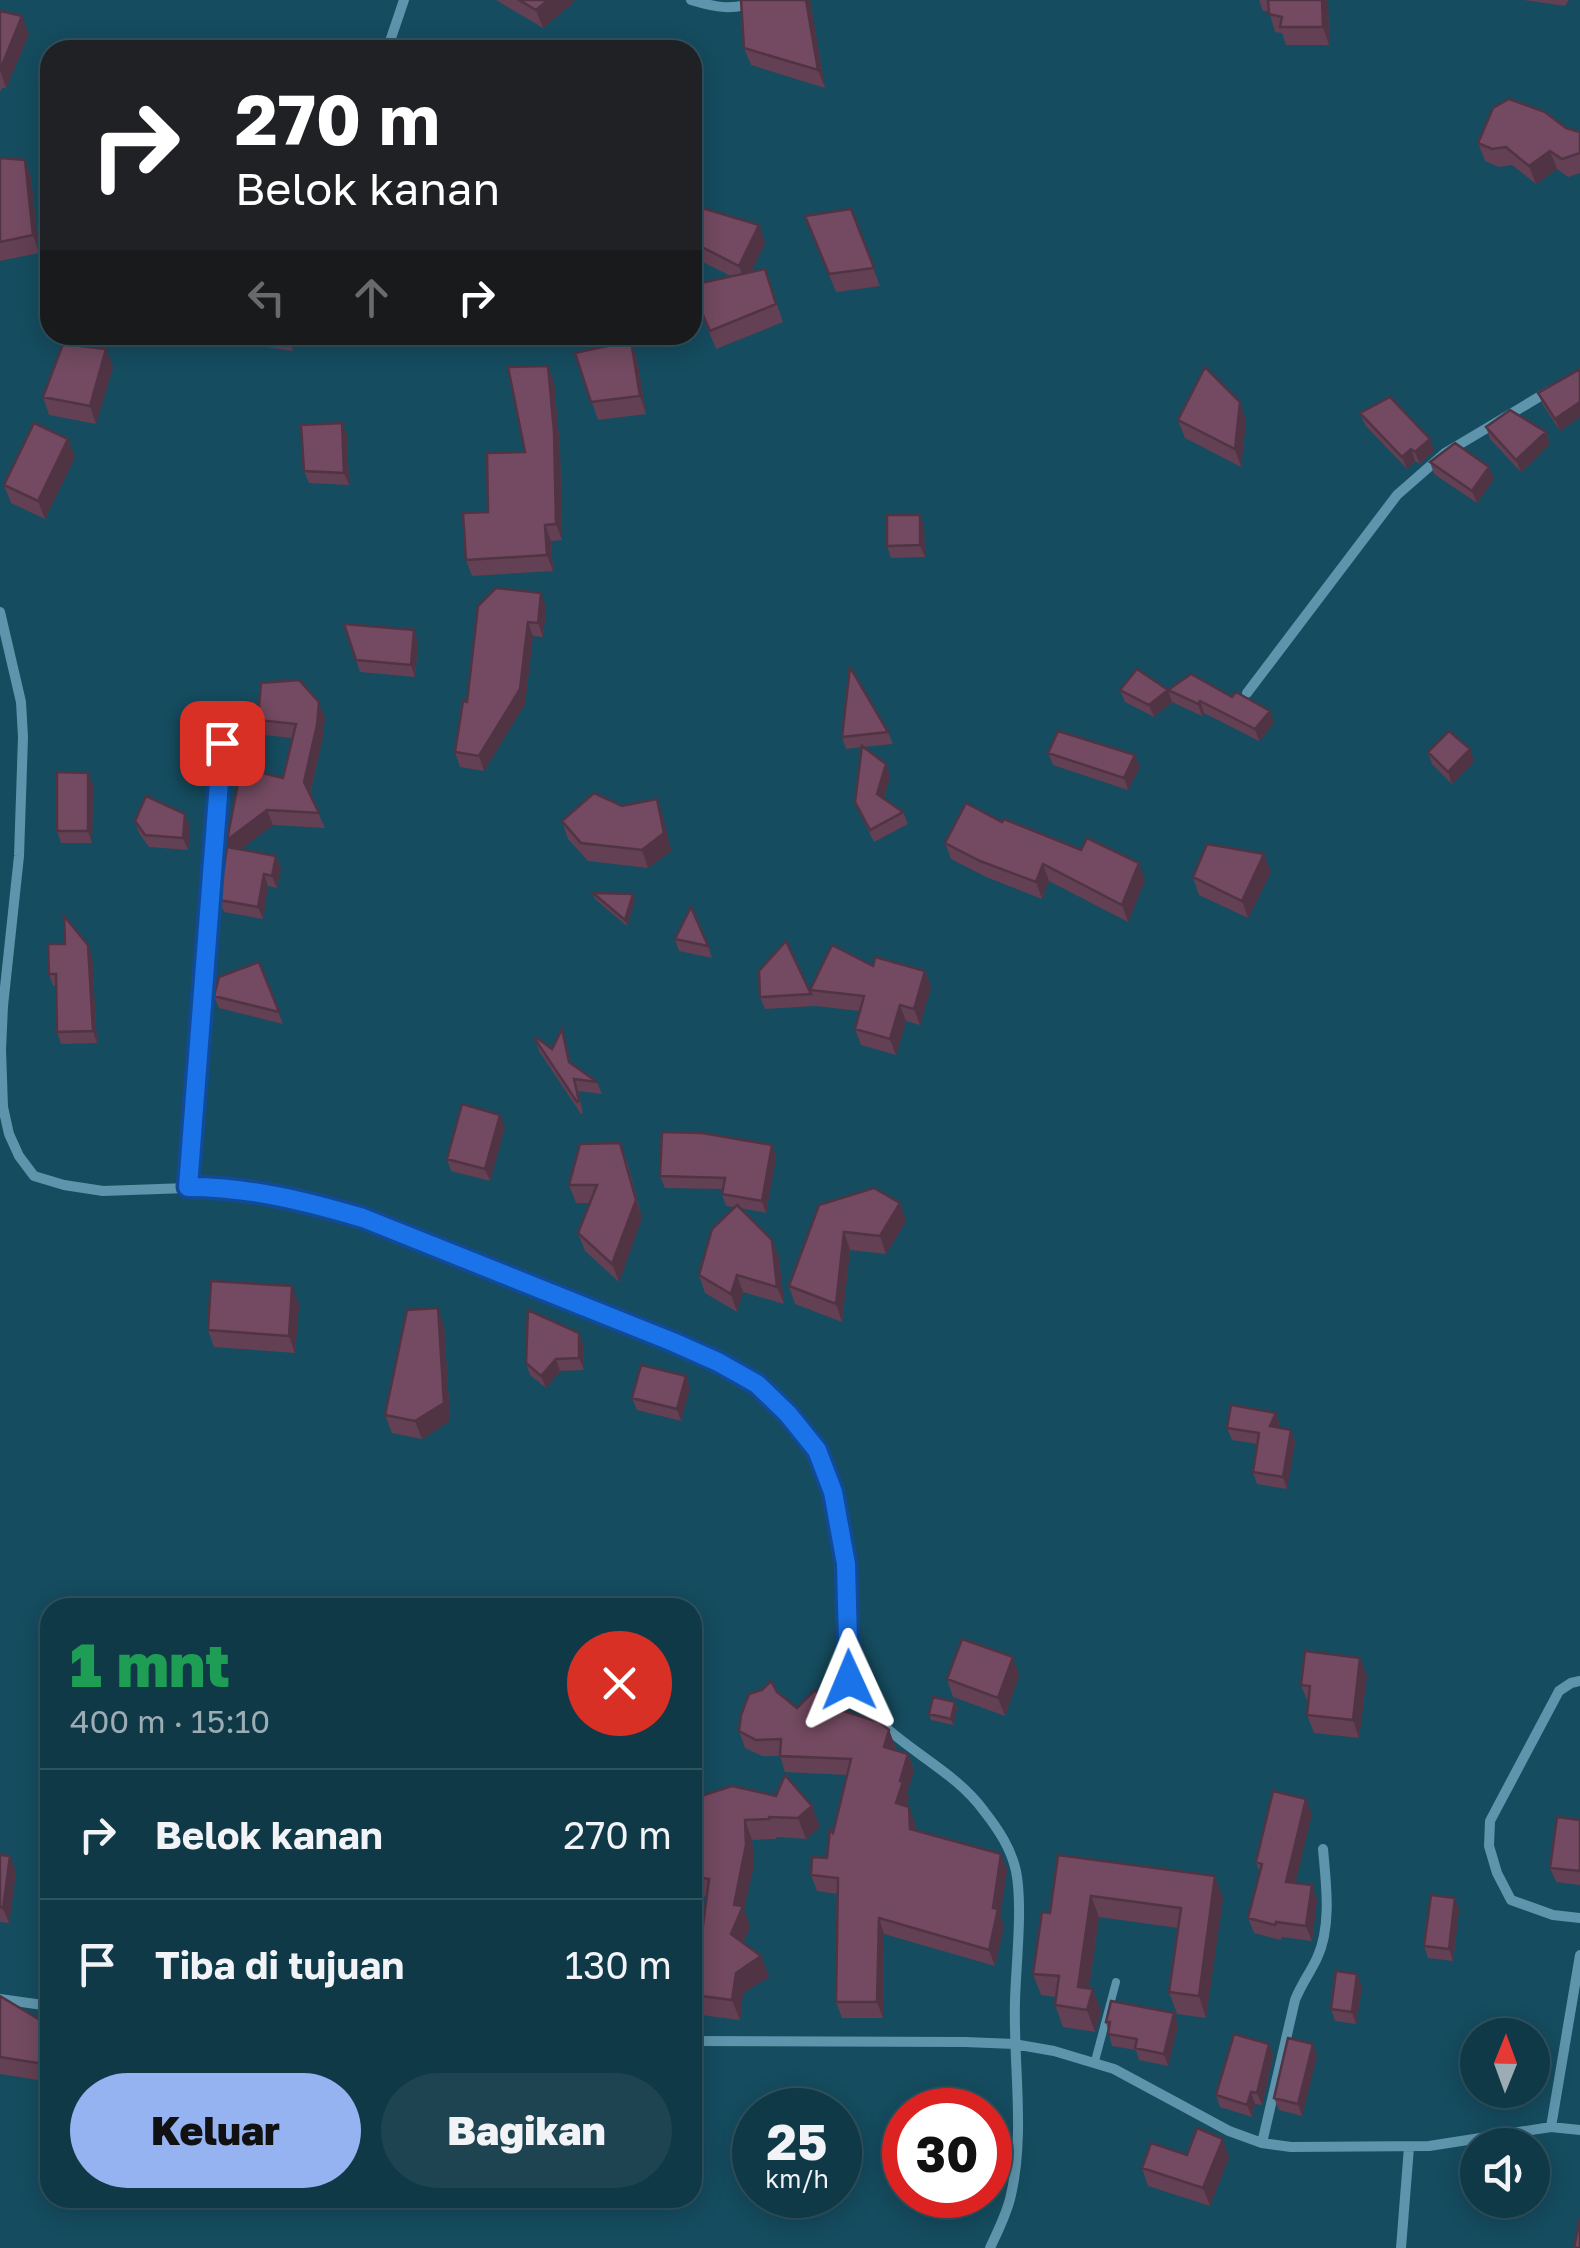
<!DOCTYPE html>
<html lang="id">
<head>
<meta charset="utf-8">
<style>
  :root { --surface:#103947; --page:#1e4452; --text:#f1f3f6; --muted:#9cacb4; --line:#305360; --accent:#95b2f1 }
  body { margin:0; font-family:"Golos Text",sans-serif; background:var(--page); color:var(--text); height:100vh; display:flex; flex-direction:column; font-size:38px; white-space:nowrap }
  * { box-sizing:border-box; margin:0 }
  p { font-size:32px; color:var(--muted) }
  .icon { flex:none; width:55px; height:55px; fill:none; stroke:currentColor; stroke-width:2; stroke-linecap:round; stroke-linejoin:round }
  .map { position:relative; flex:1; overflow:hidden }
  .details { position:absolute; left:40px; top:1598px; width:662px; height:610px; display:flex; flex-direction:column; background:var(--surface); border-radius:30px; box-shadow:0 5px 25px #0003,0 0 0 2px var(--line) }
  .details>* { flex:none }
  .top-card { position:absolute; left:40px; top:40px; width:662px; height:305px; border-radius:30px; box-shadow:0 5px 25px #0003,0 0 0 2px var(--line); background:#202124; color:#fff; overflow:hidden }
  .needle { width:65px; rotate:1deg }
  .controls { position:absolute; left:1460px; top:2018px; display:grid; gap:20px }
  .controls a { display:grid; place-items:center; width:90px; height:90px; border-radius:50%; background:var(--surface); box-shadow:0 5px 25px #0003,0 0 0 2px var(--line); font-size:50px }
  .speed { position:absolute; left:732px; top:2088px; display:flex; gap:20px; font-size:50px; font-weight:700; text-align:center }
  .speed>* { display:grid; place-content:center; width:130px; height:130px; border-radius:50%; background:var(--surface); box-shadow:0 5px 25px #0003,0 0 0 2px var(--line); line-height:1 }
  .speed small { font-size:25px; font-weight:400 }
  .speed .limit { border:15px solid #d22; background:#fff; color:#111 }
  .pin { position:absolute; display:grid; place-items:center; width:85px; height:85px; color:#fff; margin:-42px; border-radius:20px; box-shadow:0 5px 15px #0006 }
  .me { position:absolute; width:110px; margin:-55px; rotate:359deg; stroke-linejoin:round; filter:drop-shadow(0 0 8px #0008) }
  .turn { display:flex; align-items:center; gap:35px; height:210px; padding:0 30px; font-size:45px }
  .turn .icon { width:130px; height:130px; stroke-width:2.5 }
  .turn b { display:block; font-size:70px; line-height:85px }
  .lanes { display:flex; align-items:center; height:95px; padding:0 30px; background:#0003; justify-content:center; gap:50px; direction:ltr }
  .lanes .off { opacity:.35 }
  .round { display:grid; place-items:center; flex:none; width:105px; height:105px; border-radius:52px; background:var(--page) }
  .summary { display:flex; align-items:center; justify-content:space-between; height:170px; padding:0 30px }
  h1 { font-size:60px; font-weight:800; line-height:75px; color:#1e9e55 }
  .primary-button { display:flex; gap:20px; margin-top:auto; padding:20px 30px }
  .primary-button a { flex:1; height:115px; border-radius:60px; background:var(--accent); color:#111; font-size:40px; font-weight:800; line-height:115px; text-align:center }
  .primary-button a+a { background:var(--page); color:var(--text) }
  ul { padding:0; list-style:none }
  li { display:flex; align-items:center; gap:30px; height:130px; padding:0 30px; border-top:2px solid var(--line) }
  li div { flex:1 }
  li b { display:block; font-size:38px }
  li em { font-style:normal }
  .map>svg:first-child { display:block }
</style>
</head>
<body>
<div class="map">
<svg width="1580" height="2248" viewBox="0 0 1580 2248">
  <rect width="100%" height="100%" fill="#154c5f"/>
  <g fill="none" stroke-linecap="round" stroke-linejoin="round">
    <path stroke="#5e95ac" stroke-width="8" d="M1095 2061 1116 1982"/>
    <path stroke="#5e95ac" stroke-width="10" d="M691 0C714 7 735 12 757 0
      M387 50 404 0
      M0 612 21 702 23 737 19 856 3 1006 1 1050 3 1107 9 1134 19 1156 34 1176 64 1185 103 1191 215 1187 244 1189 313 1204 416 1238 543 1289 718 1362 757 1384 788 1415 817 1450 833 1492 846 1564 849 1679C876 1741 946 1759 984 1811 998 1829 1011 1848 1016 1871 1023 1906 1016 1963 1015 2001 1013 2066 1026 2135 1010 2199 1006 2215 997 2233 990 2248
      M1247 693 1397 495 1445 453 1549 391
      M188 1187 222 743
      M1580 1681 1571 1683 1559 1691 1490 1821 1489 1846 1497 1873 1511 1900 1553 1915 1580 1918
      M0 1999 50 2006
      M692 2041 965 2042 1014 2044 1054 2051 1114 2069 1229 2131 1262 2143 1291 2147 1429 2146 1551 2127 1580 2130
      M1551 2127 1580 1955
      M1262 2143 1295 2000C1301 1985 1310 1973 1317 1958 1332 1926 1326 1883 1323 1849
      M1401 2248 1409 2147"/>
  </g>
  <path fill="#634053" d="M496 0H573L574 2 543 28Z
    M741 0H810L825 88 751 65 744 48Z
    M1259 0H1328L1329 45H1286L1282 33 1275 32 1269 11H1263Z
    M1524 0H1569L1565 6Z
    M0 11 29 34 6 88H2L0 92Z
    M1566 128 1580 132V173L1568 177 1557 169 1536 184 1512 165 1499 167 1485 161 1478 143Z
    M0 158 25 160 31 178 39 253 0 261Z
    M692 205 759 225 765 243 751 272 765 269 783 322 716 349 692 291 731 276 692 257Z
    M851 209 880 286 836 292 805 216Z
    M216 335H298L293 351 217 340Z
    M106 349 113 367 96 424 49 415 43 397Z
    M575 353 637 359 646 414 598 420Z
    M548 366 554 383 560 449 562 540 551 541 553 571 472 576 466 560 488 512 525 452Z
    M1580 369 1560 431 1543 405 1538 393Z
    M1360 413 1434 451 1420 464 1415 461 1407 469 1365 425Z
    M1178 420H1246L1241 467 1185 438Z
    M342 423 347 435 349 485 309 483 304 471Z
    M1486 427 1546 432 1550 444 1521 472 1490 439Z
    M75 457 45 519 11 503 4 485Z
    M1430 462 1494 479 1477 503 1434 474Z
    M920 515 924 527 925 557 891 558 887 546Z
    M478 606 546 607 543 637 533 636 525 704 484 771 460 767 455 752 467 702Z
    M344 624 414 630 418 642 415 677 360 672Z
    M1120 690H1168L1274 723 1259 741 1204 713 1202 716 1172 702 1154 717 1125 702Z
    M325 718 322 741 310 795 325 828 273 825 241 849 276 856 281 868 277 888 268 886 263 919 224 912 219 900 229 847 283 778 292 738 264 735 258 720Z
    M888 732 893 744 864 747 890 776 884 798 903 812 908 824 874 842 860 814 855 802 862 747 846 749 842 737Z
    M1428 752 1474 761 1452 784 1432 764Z
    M1048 753 1135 755 1140 767 1128 790 1053 765Z
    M88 773 93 785 92 843H61L57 831Z
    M622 806 663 816 671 851 648 868 588 861 568 839 562 821Z
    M135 821 190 826 188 850 149 847 139 833Z
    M1002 822 1145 880 1128 922 1049 881 1042 899 986 877 951 859 945 843Z
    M1271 872 1248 918 1199 895 1193 877Z
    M593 893 635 900 627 926 595 899Z
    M675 939 708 946 712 958 679 951Z
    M88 945 92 957 97 1043 61 1044 57 1032 56 986H53L49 974Z
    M259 962 283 1024 219 1008 214 996Z
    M873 966 925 971 931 987 920 1025 906 1021 896 1055 861 1045 855 1029 860 1011 815 1006 765 1009 760 997 810 990Z
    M562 1029 571 1063 597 1082 602 1094 578 1091 583 1113 581 1114 539 1051 535 1039 552 1049Z
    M505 1127 490 1181 451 1171 447 1159Z
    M772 1145 776 1157 766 1213 740 1208 772 1240 779 1258 784 1304 743 1292 737 1312 705 1293 699 1275 734 1207 726 1206 722 1194 723 1189 665 1188 660 1176Z
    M627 1161 642 1218 619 1282 585 1251 578 1233 590 1203H576L569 1185Z
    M900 1203 906 1221 886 1254 850 1250 842 1322 795 1304 789 1286 819 1205Z
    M299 1304 295 1353 214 1347 208 1330Z
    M444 1326 450 1421 422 1439 392 1433 385 1415Z
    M579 1333 583 1345 584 1370 560 1371 546 1388 530 1375 526 1363Z
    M686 1376 690 1388 681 1421 637 1410 632 1398Z
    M1276 1413 1280 1425 1279 1428 1291 1430 1295 1442 1287 1489 1257 1484 1253 1472 1258 1444 1232 1440 1227 1428Z
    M1360 1658 1367 1676 1359 1738 1314 1733 1307 1715 1308 1703 1301 1685Z
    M1019 1675 1005 1716 953 1697 947 1679Z
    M777 1692 797 1708H833L889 1730 895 1746 894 1750 908 1754 914 1770 907 1793 909 1798 906 1806 915 1823V1830L1001 1854 1007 1870 1000 1916 1004 1926 995 1966 884 1934 883 2018H842L836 2002 838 1894 817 1891 811 1875 827 1858 847 1775 785 1772 780 1756H762L745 1748 739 1731Z
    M955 1702 957 1708 953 1725 931 1720 929 1714Z
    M692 1799 812 1806 820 1827 806 1839 776 1837V1839L752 1840 754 1865 744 1909 750 1926 743 1943 761 1956 769 1977 743 1993 740 2020 701 2015 694 1995 707 1897 692 1894Z
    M1312 1814 1295 1883 1312 1885 1317 1900 1312 1941 1282 1937 1281 1940 1254 1933 1248 1918 1260 1873 1256 1862Z
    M1580 1820V1885L1556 1882 1550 1868Z
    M0 1855 16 1872 9 1923 0 1922Z
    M1058 1855 1223 1898 1206 2018 1177 2014 1169 1992 1178 1928 1099 1917 1089 1988 1093 1989 1101 2011 1095 2032 1063 2027 1055 2005 1056 1997 1041 1995 1033 1974 1050 1913Z
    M50 1858V1908H44L39 1892Z
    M1459 1910 1453 1961 1428 1958 1424 1946Z
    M1362 1986 1356 2024 1335 2021 1331 2009Z
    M0 1996 50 2026V2082L0 2074Z
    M1106 2022 1178 2025 1168 2066 1139 2060 1136 2050 1112 2046Z
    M1269 2044 1273 2056 1262 2105 1255 2104 1252 2117 1220 2107 1216 2095Z
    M1317 2056 1302 2116 1279 2110 1274 2098Z
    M1187 2155 1229 2157 1210 2206 1148 2186 1142 2168Z"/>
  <path fill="#503444" d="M548 0H573L574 2 543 28 536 10Z
    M806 0H810L825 88 818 70Z
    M1322 0H1328L1329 45 1323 27Z
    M22 16 29 34 6 88 0 70Z
    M1550 151 1557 169 1536 184 1529 166Z
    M25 160 31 178 39 253 33 235Z
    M759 225 765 243 746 283 739 266Z
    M287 335H298L293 351Z
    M631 341 637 359 646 414 640 396Z
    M106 349 113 367 96 424 90 406Z
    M548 366 554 383 560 449 562 540 556 524Z
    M1240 402 1246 420 1241 467 1235 449Z
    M1580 402V417L1560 431 1555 419Z
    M342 423 347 435 349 485 344 473Z
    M1546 432 1550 444 1521 472 1516 460Z
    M68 439 75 457 45 519 38 501Z
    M1430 439 1434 451 1420 464 1415 452Z
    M1411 449 1415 461 1407 469 1402 457Z
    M1489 467 1494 479 1477 503 1472 491Z
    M920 515 924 527 925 557 920 545Z
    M545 525 551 541 553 571 547 555Z
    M541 593 546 607 543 637 538 623Z
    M528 622 533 636 525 704 484 771 479 756Z
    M414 630 418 642 415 677 411 665Z
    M1168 690 1172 702 1154 717 1149 705Z
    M1200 701 1204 713 1202 716 1198 704Z
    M319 702 325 718 322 741 309 798 304 782Z
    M1270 711 1274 723 1259 741 1255 729Z
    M1470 749 1474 761 1452 784 1448 772Z
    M1135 755 1140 767 1128 790 1124 778Z
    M886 764 890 776 882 806 877 794Z
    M88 773 93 785 92 843 88 831Z
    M657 799 663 816 671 851 648 868 642 850Z
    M267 810 273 825 232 856 227 840Z
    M185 814 190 826 188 850 183 838Z
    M1264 854 1271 872 1248 918 1242 901Z
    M276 856 281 868 277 888 272 876Z
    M1139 863 1145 880 1128 922 1122 905Z
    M1043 864 1049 881 1042 899 1036 882Z
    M264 874 268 886 263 919 258 907Z
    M633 894 635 900 627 926 625 920Z
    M88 945 92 957 97 1043 93 1031Z
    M925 971 931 987 920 1025 914 1009Z
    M900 1005 906 1021 896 1055 890 1039Z
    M500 1115 505 1127 490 1181 485 1169Z
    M620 1143 642 1218 619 1282 612 1264Z
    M772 1145 776 1157 766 1213 762 1201Z
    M900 1203 906 1221 886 1254 880 1236Z
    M844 1232 850 1250 842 1322 836 1304Z
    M772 1240 779 1258 784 1304 777 1287Z
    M737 1275 743 1292 737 1312 731 1294Z
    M292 1286 299 1304 295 1353 289 1336Z
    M438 1308 444 1326 450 1421 422 1439 415 1421Z
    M579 1333 583 1345 584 1370 579 1358Z
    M556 1359 560 1371 546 1388 541 1376Z
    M686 1376 690 1388 681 1421 677 1409Z
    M1276 1413 1280 1425 1274 1438 1270 1426Z
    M1291 1430 1295 1442 1287 1489 1283 1477Z
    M1013 1657 1019 1675 1005 1716 998 1698Z
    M1360 1658 1367 1676 1359 1738 1353 1720Z
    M955 1702 957 1708 953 1725 951 1719Z
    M889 1730 895 1746 890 1763 884 1747Z
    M908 1754 914 1770 907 1793 909 1798 902 1819 896 1803Z
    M1306 1799 1312 1814 1292 1897 1286 1882Z
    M812 1806 820 1827 806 1839 798 1818Z
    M909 1807 915 1823V1845L910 1829Z
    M745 1820 752 1840 754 1865 744 1909 750 1926 739 1954 731 1934Z
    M1001 1854 1007 1870 1000 1916 1004 1926 995 1966 989 1950Z
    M10 1856 16 1872 9 1923 3 1908Z
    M1215 1876 1223 1898 1206 2018 1199 1996Z
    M1312 1885 1317 1900 1312 1941 1306 1926Z
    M1091 1896 1099 1917 1086 2008 1078 1987Z
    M1455 1898 1459 1910 1453 1961 1449 1949Z
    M879 1918 884 1934 883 2018 877 2002Z
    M761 1956 769 1977 743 1993 740 2020 732 2000 736 1973Z
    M1357 1974 1362 1986 1356 2024 1352 2012Z
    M1093 1989 1101 2011 1095 2032 1087 2010Z
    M1174 2013 1178 2025 1168 2066 1164 2054Z
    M1269 2044 1273 2056 1262 2105 1257 2093Z
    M1313 2044 1317 2056 1302 2116 1298 2104Z
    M1251 2092 1255 2104 1252 2117 1247 2105Z
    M1223 2139 1229 2157 1210 2206 1203 2188Z"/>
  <path fill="#734a61" stroke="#503444" stroke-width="2.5" d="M519 0H548L536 10Z
    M741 0H806L818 70 744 48Z
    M1268 0H1322L1323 27H1280L1282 17 1269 14Z
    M0 11 22 16 0 70Z
    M1509 99 1545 112 1566 128 1580 132V153L1562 159 1550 151 1529 166 1506 147 1492 149 1478 143 1493 108Z
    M0 158 25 160 33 235 0 242Z
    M692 205 759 225 739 266 692 242Z
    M851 209 874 268 829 274 805 216Z
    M765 269 776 304 710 331 692 290V285Z
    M631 341 640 396 591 402 575 353Z
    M63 344 106 349 90 406 43 397Z
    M548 366 554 432 556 524 545 525 547 555 466 560 463 513 488 512 487 453 525 452 508 367Z
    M1205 367 1240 402 1235 449 1178 420Z
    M1580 369V402L1555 419 1538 393Z
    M1390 397 1430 439 1415 452 1411 449 1402 457 1360 413Z
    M1510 410 1546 432 1516 460 1486 427Z
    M34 423 68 439 38 501 4 485Z
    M342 423 344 473 304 471 301 425Z
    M1455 443 1489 467 1472 491 1430 462Z
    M887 515H920V545L887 546Z
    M496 588 541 593 538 623 528 622 520 689 479 756 455 752 463 701 467 702 478 606Z
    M344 624 414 630 411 665 356 660Z
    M850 667 888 732 842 737Z
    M1137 669 1168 690 1149 705 1120 690Z
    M1191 674 1232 697 1236 692 1270 711 1255 729 1200 701 1198 704 1168 690Z
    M299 680 319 702 317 725 304 782 319 813 267 810 227 840 241 768 283 778 296 724 258 720 261 683Z
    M1058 731 1135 755 1124 778 1048 753Z
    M1449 731 1470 749 1448 772 1428 752Z
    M862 746 886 764 877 794 903 812 870 830 855 802Z
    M57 772 88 773V831H57Z
    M594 793 622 806 657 799 664 833 642 850 581 843 562 821Z
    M146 796 185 814 183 838 145 835 135 821Z
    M966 803 1002 822 1004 819 1081 850 1087 838 1139 863 1122 905 1043 864 1036 882 980 861 945 843Z
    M1207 844 1264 854 1242 901 1193 877Z
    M227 847 276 856 272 876 264 874 258 907 219 900Z
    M593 893 633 894 625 920Z
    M691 907 708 946 675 939Z
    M64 916 88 945 93 1031 57 1032 56 974H49L48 944H65Z
    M786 941 811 994 760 997 759 971Z
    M832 945 873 966 875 957 925 971 914 1009 900 1005 890 1039 855 1029 864 996 810 990Z
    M259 962 279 1012 214 996 219 977Z
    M562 1029 569 1062 597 1082 574 1079 579 1101 577 1102 535 1039 537 1038 552 1049Z
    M462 1104 500 1115 485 1169 447 1159Z
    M662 1132 702 1133 772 1145 762 1201 722 1194 725 1178 660 1176Z
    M620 1143 636 1200 612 1264 578 1233 597 1185H569L580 1144Z
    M874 1188 900 1203 880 1236 844 1232 836 1304 789 1286 819 1205Z
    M737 1205 772 1240 777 1287 737 1275 731 1294 699 1275 712 1229Z
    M211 1281 292 1286 289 1336 208 1330Z
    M438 1308 444 1403 415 1421 385 1415 407 1310Z
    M528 1310 579 1333V1358L556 1359 541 1376 526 1363Z
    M641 1365 686 1376 677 1409 632 1398Z
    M1231 1405 1276 1413 1270 1426 1291 1430 1283 1477 1253 1472 1259 1433 1227 1428Z
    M962 1639 1013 1657 998 1698 947 1679Z
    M1305 1651 1360 1658 1353 1720 1307 1715 1310 1686 1301 1685Z
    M771 1681 777 1692 797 1708 815 1690 833 1708 879 1722 889 1730 884 1747 908 1754 900 1781 903 1782 896 1803 909 1807 910 1829 1001 1854 993 1908 998 1909 989 1950 879 1918 877 2002H836L838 1878 811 1875 812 1857 827 1858 830 1829 833 1833 851 1759 780 1756 781 1739 756 1740 739 1731 741 1715 749 1694 762 1690Z
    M933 1697 955 1702 951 1719 929 1714Z
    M785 1775 812 1806 798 1818 769 1817V1819L745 1820 746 1845 734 1905 743 1906 731 1934 761 1956 736 1973 732 2000 694 1995 709 1879 692 1876V1799L732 1786 776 1796Z
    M1273 1791 1306 1799 1286 1882 1312 1885 1306 1926 1276 1922 1275 1925 1248 1918 1262 1864 1256 1862Z
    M1557 1817 1580 1820V1871L1550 1868Z
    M0 1855 10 1856 3 1908 0 1907Z
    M1058 1855 1215 1876 1199 1996 1169 1992 1181 1908 1091 1896 1078 1987 1093 1989 1087 2010 1055 2005 1059 1976 1033 1974 1042 1912 1050 1913Z
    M39 1858H50V1893L39 1892Z
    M1431 1895 1455 1898 1449 1949 1424 1946Z
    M1336 1971 1357 1974 1352 2012 1331 2009Z
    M0 1996 50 2026V2065L0 2057Z
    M1111 2001 1174 2013 1164 2054 1135 2048 1137 2039 1108 2034 1110 2022H1106Z
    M1234 2034 1269 2044 1257 2093 1251 2092 1247 2105 1216 2095Z
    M1288 2038 1313 2044 1298 2104 1274 2098Z
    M1197 2128 1223 2139 1203 2188 1142 2168 1151 2143 1187 2155Z
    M1580 2218V2248H1574Z"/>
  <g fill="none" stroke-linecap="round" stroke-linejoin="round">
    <defs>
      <path id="route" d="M222 743 188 1187C249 1187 305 1201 363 1218L673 1342 718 1362 757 1384 788 1414 817 1450 833 1492 846 1564 849 1680"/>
    </defs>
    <use href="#route" stroke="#114b97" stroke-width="25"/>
    <use href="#route" stroke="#1a73e8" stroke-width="18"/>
  </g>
</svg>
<div class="controls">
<a><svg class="needle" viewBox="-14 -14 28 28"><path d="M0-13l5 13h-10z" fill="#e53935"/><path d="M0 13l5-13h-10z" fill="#9cacb4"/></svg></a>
<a><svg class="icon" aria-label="sound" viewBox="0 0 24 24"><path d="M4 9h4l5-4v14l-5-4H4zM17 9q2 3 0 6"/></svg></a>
</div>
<div class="speed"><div>25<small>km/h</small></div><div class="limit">30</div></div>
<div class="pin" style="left:222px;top:743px;background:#d93025"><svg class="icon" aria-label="arrive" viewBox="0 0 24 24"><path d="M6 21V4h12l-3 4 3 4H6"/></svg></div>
<svg class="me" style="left:849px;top:1680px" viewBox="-20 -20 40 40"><path d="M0-17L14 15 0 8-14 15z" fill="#1a73e8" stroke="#fff" stroke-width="4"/></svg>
<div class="top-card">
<div class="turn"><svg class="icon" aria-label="right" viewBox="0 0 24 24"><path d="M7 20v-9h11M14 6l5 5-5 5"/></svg><div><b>270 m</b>Belok kanan</div></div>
<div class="lanes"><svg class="icon off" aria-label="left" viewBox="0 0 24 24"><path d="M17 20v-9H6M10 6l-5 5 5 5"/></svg><svg class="icon off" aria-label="ahead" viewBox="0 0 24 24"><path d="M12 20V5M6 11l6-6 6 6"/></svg><svg class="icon" aria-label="right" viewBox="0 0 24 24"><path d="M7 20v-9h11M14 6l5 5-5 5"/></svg></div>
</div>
<section class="details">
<div class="summary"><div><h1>1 mnt</h1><p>400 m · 15:10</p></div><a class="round" style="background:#d93025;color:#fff"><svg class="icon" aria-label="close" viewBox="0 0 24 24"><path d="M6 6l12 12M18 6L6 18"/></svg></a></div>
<ul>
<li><svg class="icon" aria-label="right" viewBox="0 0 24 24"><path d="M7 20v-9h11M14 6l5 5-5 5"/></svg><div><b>Belok kanan</b></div><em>270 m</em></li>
<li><svg class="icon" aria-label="arrive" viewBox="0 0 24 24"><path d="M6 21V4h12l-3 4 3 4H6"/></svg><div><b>Tiba di tujuan</b></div><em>130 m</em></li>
</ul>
<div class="primary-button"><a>Keluar</a><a>Bagikan</a></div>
</section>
</div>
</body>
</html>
